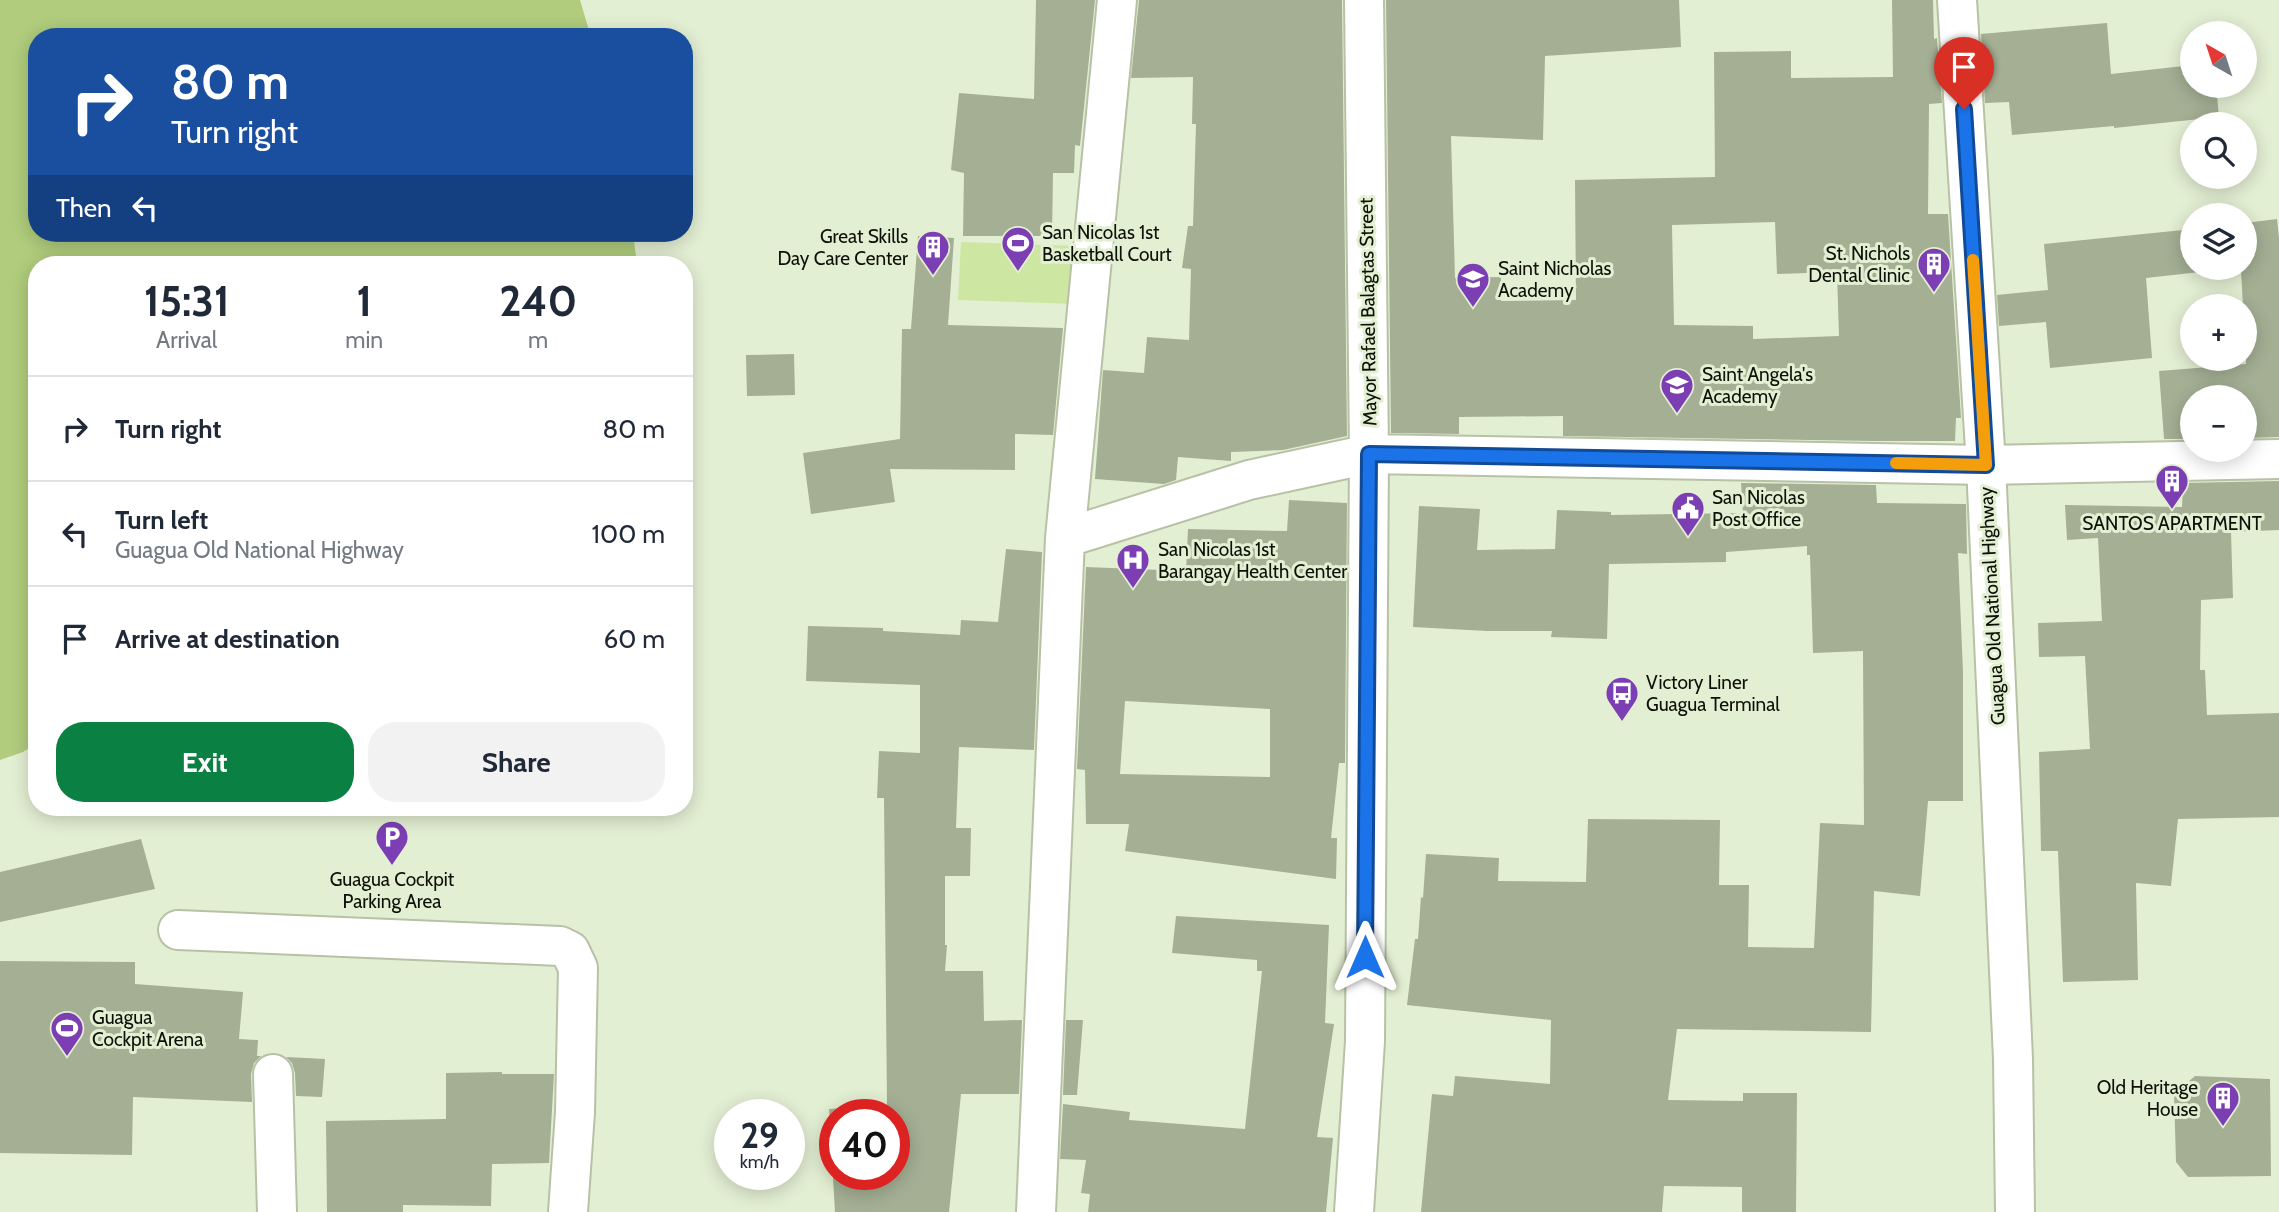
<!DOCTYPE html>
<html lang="en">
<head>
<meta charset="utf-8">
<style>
  :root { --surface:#fff; --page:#f2f2f3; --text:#1f2937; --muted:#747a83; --line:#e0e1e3; --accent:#0b8043 }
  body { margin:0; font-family:Cabin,sans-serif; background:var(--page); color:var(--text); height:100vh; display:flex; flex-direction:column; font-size:26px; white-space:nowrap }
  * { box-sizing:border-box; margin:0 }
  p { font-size:23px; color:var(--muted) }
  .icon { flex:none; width:38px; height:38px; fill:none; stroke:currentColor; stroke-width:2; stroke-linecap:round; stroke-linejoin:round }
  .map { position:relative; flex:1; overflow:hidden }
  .panel { position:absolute; left:28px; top:256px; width:665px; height:560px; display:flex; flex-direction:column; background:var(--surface); border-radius:28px; box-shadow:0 4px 18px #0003 }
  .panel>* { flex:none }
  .top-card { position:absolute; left:28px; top:28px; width:665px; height:214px; border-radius:28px; box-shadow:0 4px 18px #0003; background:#1a4fa0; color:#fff; overflow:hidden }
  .needle { width:46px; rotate:321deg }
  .controls { position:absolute; left:2180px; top:21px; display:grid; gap:14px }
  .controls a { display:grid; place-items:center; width:77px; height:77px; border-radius:50%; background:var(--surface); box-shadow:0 4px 18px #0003; font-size:35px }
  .speed { position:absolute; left:714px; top:1099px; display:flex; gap:14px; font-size:35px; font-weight:700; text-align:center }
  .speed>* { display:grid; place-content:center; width:91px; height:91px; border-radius:50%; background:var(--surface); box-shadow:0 4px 18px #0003; line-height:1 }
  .speed small { font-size:18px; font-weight:400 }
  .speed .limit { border:10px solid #d22; background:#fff; color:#111 }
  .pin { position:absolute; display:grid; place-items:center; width:60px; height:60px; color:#fff; margin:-72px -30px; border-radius:50% 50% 50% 0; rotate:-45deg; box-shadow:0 0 7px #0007 }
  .pin .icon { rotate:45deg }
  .me { position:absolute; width:77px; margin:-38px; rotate:0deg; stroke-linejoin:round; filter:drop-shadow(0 0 5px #0008) }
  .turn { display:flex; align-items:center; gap:24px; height:147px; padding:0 28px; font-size:32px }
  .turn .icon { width:91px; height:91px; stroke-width:2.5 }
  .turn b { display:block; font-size:49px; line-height:60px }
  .then { display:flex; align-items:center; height:66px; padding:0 28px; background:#0003; gap:14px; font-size:26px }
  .eta { display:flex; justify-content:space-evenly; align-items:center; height:119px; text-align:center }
  .eta b { font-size:42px; font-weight:700; line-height:49px }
  .primary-button { display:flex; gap:14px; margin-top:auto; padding:14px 28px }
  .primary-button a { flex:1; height:80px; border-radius:28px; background:var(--accent); color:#fff; font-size:28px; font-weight:700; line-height:80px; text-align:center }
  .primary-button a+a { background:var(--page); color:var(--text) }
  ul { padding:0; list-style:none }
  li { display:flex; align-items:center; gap:21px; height:105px; padding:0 28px; border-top:2px solid var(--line) }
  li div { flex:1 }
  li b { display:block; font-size:26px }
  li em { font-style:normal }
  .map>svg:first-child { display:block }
</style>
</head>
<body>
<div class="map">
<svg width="2279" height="1212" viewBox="0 0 2279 1212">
  <rect width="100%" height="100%" fill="#e3efd3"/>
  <path fill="#cde6a1" d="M961 242 1077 246 1075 304 958 300Z"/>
  <path fill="#b0cc7c" d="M0 0H580L591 37H37V233H633L637 264H37V743L23 752 0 760Z"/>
  <path fill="#a4af94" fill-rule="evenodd" d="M1036 0H1095L1080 146 1075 145 1074 173H1053L1052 236H963L964 173 951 170 959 93 1034 99Z
    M1139 0H1342L1347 436 1283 450 1231 452V461L1178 457 1176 480 1164 484 1095 479 1103 370 1144 373 1147 337 1189 340 1191 269 1182 268 1188 226H1193L1196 124H1192L1193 77 1131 78Z
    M1386 0H1679L1681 47 1545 56 1543 140 1451 136 1455 278 1501 277V301L1576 300 1575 180 1715 177 1714 52 1791 51V78L1893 77 1892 0H1933L1934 39 1937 38 1942 103 1929 104 1928 214H1948L1961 418H1956L1955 441H1874L1563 436V416L1459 417V434L1391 433ZM1775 222 1777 274 1837 272 1839 336 1753 339V326L1674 325 1672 225Z
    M2107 23 2111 74 2193 65V86H2216L2219 117 2114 128V126L2012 135 2009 102 1985 103 1981 34Z
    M2277 219 2279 238V437L2245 438V397H2193V439H2164L2159 371 2246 364 2245 306H2243L2241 270 2219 273 2218 270 2146 278 2152 358 2050 368 2046 322 1999 326 1997 295 2048 290 2044 244 2193 229V268H2245V223Z
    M918 236 954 238 948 325 1063 328 1053 435 1015 434V470L890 469 895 502 811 514 803 453 900 439 902 329H911Z
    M794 354 795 395 747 396 746 355Z
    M2279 481V530L2231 532 2233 598 2201 600 2200 670H2205L2207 715 2279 713V817L2178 819 2171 886 2136 883 2138 980 2063 982 2058 851H2041L2039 752 2090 749 2085 656 2039 657 2038 623 2102 621 2098 538 2067 540 2065 505 2182 507 2183 483Z
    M1741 483 1876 485 1877 503 1966 504 1967 554 1958 553 1963 672V801H1928L1920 896 1874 891 1871 1032 1677 1029 1668 1100 1743 1101V1093H1797L1796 1212H1742V1187L1664 1186 1662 1212H1421L1432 1094 1453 1096 1455 1076 1550 1084 1551 1020 1407 1005 1415 939H1418L1421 897 1423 898 1426 854 1499 858 1498 881 1586 882 1588 819 1720 820 1719 885H1749L1748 947 1814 948 1820 823 1864 825 1863 651 1813 653 1810 555H1807V546L1726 552V562L1609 564 1607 639 1551 637 1552 631H1487L1413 627 1419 506 1480 509 1477 550 1555 549 1557 510 1611 512V515L1743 513Z
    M1289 500 1347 503 1345 763H1339L1331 838H1337L1336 879 1125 851 1129 824H1086L1085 770 1077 769 1086 567 1186 571 1188 529 1287 531ZM1125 701 1270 709V777L1120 774Z
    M1006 549 1042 552 1034 750 959 747 956 828H971L970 876H945V945H947L945 971H983L984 1021 1022 1020 1019 1094H961L949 1212H835L829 1109 887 1105 884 798H877L879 751 920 753V685L806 681 808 626 883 628V631L960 635 961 620 998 622ZM835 1115H894V1174H835Z
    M141 839 155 889 0 922V872Z
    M1176 916 1329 925 1325 1023 1334 1024 1317 1137 1333 1138 1326 1212H1088L1090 1194 1081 1193 1086 1160 1060 1159 1063 1104 1130 1112 1129 1120 1245 1129 1262 971H1257V960L1172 953Z
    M0 961 135 962V984L243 992 239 1039 258 1040 257 1056H261L254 1063 251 1074 252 1102 133 1097 132 1155 0 1153Z
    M1066 1020H1083L1077 1095H1063Z
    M286 1057 325 1059 322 1097 296 1096 295 1073 292 1063Z
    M502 1072V1074H554L549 1163 492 1164 491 1206 403 1205V1212H327L326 1121 446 1119V1073Z
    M2195 1076 2270 1079 2271 1176 2188 1177 2176 1162 2174 1094Z"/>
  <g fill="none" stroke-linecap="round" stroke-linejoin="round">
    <defs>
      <path id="minor" d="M1065 538 1249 480 1369 454 1986 465 2279 459
        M178 930 560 946 570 951 578 968 575 1112 568 1212
        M273 1074 277 1212
        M1036 1212 1065 538 1117 0
        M1354 1212 1365 1041 1369 454 1364 0"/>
      <path id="major" d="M1957 0 1986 465 2013 1059 2015 1212"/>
    </defs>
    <use href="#minor" stroke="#b7c1a6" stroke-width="42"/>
    <use href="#major" stroke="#b7c1a6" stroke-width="42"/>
    <use href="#minor" stroke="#fff" stroke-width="38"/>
    <use href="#major" stroke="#fff" stroke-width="38"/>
  </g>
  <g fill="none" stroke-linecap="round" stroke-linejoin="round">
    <defs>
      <path id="route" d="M1365 957 1369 454 1986 465 1964 109"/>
    </defs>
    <use href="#route" stroke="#114b97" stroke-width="18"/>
    <use href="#route" stroke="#1a73e8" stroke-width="12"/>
    <path stroke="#f59e0b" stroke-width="12" d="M1896 463 1986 465 1973 260"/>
  </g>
  <defs>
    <symbol id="stadium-pin" viewBox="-11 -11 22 30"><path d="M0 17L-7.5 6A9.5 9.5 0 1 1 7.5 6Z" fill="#7c3eb3" stroke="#e3efd3"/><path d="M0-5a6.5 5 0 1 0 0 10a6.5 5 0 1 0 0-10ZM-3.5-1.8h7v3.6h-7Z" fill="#fff"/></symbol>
    <symbol id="building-pin" viewBox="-11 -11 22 30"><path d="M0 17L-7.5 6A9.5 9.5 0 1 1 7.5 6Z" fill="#7c3eb3" stroke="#e3efd3"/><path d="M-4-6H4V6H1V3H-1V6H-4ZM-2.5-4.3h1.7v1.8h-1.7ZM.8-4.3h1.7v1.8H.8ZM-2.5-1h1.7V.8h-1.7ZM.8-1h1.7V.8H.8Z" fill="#fff"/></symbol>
    <symbol id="school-pin" viewBox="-11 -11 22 30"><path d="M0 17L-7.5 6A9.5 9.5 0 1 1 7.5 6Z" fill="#7c3eb3" stroke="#e3efd3"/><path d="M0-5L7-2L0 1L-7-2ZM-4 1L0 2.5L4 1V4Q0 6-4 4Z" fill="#fff"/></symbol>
    <symbol id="civic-pin" viewBox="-11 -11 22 30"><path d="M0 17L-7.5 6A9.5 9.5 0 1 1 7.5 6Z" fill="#7c3eb3" stroke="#e3efd3"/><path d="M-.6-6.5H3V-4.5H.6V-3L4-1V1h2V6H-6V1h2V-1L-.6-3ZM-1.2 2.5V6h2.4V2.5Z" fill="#fff"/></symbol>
    <symbol id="hospital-pin" viewBox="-11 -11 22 30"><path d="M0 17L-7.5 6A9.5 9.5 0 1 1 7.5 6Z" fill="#7c3eb3" stroke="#e3efd3"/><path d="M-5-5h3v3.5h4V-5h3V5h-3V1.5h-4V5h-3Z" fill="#fff"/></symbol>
    <symbol id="bus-pin" viewBox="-11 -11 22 30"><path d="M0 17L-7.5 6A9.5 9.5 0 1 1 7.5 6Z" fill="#7c3eb3" stroke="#e3efd3"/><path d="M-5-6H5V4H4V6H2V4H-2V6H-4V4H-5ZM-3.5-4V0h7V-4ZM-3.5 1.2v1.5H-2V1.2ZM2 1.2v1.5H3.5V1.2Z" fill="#fff"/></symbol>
    <symbol id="parking-pin" viewBox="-11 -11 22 30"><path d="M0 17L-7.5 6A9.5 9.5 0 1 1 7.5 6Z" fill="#7c3eb3" stroke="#e3efd3"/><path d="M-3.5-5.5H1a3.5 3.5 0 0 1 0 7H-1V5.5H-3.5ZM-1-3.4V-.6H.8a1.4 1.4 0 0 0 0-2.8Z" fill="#fff"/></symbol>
  </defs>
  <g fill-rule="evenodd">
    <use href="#stadium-pin" x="999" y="224" width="38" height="52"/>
    <use href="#building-pin" x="914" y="228" width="38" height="52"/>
    <use href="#building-pin" x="1915" y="245" width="38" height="52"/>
    <use href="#school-pin" x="1454" y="260" width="38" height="52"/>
    <use href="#school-pin" x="1658" y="366" width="38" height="52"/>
    <use href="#building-pin" x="2153" y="462" width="38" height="52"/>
    <use href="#civic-pin" x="1669" y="489" width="38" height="52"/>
    <use href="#hospital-pin" x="1114" y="541" width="38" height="52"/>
    <use href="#bus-pin" x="1603" y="674" width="38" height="52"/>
    <use href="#parking-pin" x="373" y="818" width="38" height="52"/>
    <use href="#stadium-pin" x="48" y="1009" width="38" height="52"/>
    <use href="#building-pin" x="2204" y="1079" width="38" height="52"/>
  </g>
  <g text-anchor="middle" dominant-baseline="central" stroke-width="6" stroke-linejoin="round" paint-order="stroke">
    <g font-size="19" fill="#0d1007" stroke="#e3efd3" text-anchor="start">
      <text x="1042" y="232">San Nicolas 1st<tspan x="1042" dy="22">Basketball Court</tspan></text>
      <text x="908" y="236" text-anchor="end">Great Skills<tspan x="908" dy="22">Day Care Center</tspan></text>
      <text x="1910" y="253" text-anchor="end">St. Nichols<tspan x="1910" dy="22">Dental Clinic</tspan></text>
      <text x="1498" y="268">Saint Nicholas<tspan x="1498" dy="22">Academy</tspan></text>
      <text x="1702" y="374">Saint Angela's<tspan x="1702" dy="22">Academy</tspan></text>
      <text x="1712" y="497">San Nicolas<tspan x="1712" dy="22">Post Office</tspan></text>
      <text x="2172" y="523" text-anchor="middle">SANTOS APARTMENT</text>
      <text x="1158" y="549">San Nicolas 1st<tspan x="1158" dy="22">Barangay Health Center</tspan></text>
      <text x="1646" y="682">Victory Liner<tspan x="1646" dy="22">Guagua Terminal</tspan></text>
      <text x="392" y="879" text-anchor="middle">Guagua Cockpit<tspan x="392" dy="22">Parking Area</tspan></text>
      <text x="92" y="1017">Guagua<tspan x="92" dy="22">Cockpit Arena</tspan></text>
      <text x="2198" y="1087" text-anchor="end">Old Heritage<tspan x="2198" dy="22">House</tspan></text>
    </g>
    <g font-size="19" fill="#0d1007" stroke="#e3efd3">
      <text transform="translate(1368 312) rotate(-91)">Mayor Rafael Balagtas Street</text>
      <text transform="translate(1992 606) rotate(-93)">Guagua Old National Highway</text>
    </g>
  </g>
</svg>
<div class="controls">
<a><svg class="needle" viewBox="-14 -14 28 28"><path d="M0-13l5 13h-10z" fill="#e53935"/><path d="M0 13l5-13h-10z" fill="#747a83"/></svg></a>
<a><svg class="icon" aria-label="search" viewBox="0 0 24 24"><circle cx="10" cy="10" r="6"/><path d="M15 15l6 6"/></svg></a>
<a><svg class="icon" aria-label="layers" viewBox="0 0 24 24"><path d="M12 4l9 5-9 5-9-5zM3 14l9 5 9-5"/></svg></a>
<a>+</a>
<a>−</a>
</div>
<div class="speed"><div>29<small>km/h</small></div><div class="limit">40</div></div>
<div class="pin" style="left:1964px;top:109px;background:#d93025"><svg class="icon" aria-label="arrive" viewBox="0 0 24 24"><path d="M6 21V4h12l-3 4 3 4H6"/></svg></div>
<svg class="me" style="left:1365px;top:957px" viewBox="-20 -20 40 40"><path d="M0-17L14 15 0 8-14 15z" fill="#1a73e8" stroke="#fff" stroke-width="4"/></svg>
<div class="top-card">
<div class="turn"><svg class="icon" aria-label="right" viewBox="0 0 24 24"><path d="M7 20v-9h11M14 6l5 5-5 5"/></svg><div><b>80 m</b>Turn right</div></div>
<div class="then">Then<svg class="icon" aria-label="left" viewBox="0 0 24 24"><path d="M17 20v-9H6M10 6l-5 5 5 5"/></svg></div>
</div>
<section class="panel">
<div class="eta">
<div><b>15:31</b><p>Arrival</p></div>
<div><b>1</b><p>min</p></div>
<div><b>240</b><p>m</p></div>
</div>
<ul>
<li><svg class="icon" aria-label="right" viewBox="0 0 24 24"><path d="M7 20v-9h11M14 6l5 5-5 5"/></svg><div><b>Turn right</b></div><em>80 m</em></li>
<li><svg class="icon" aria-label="left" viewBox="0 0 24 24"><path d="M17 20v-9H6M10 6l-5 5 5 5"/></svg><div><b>Turn left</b><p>Guagua Old National Highway</p></div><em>100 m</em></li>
<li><svg class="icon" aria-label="arrive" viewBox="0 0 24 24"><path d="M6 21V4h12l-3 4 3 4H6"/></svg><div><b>Arrive at destination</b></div><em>60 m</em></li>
</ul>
<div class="primary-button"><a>Exit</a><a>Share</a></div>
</section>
</div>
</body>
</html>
